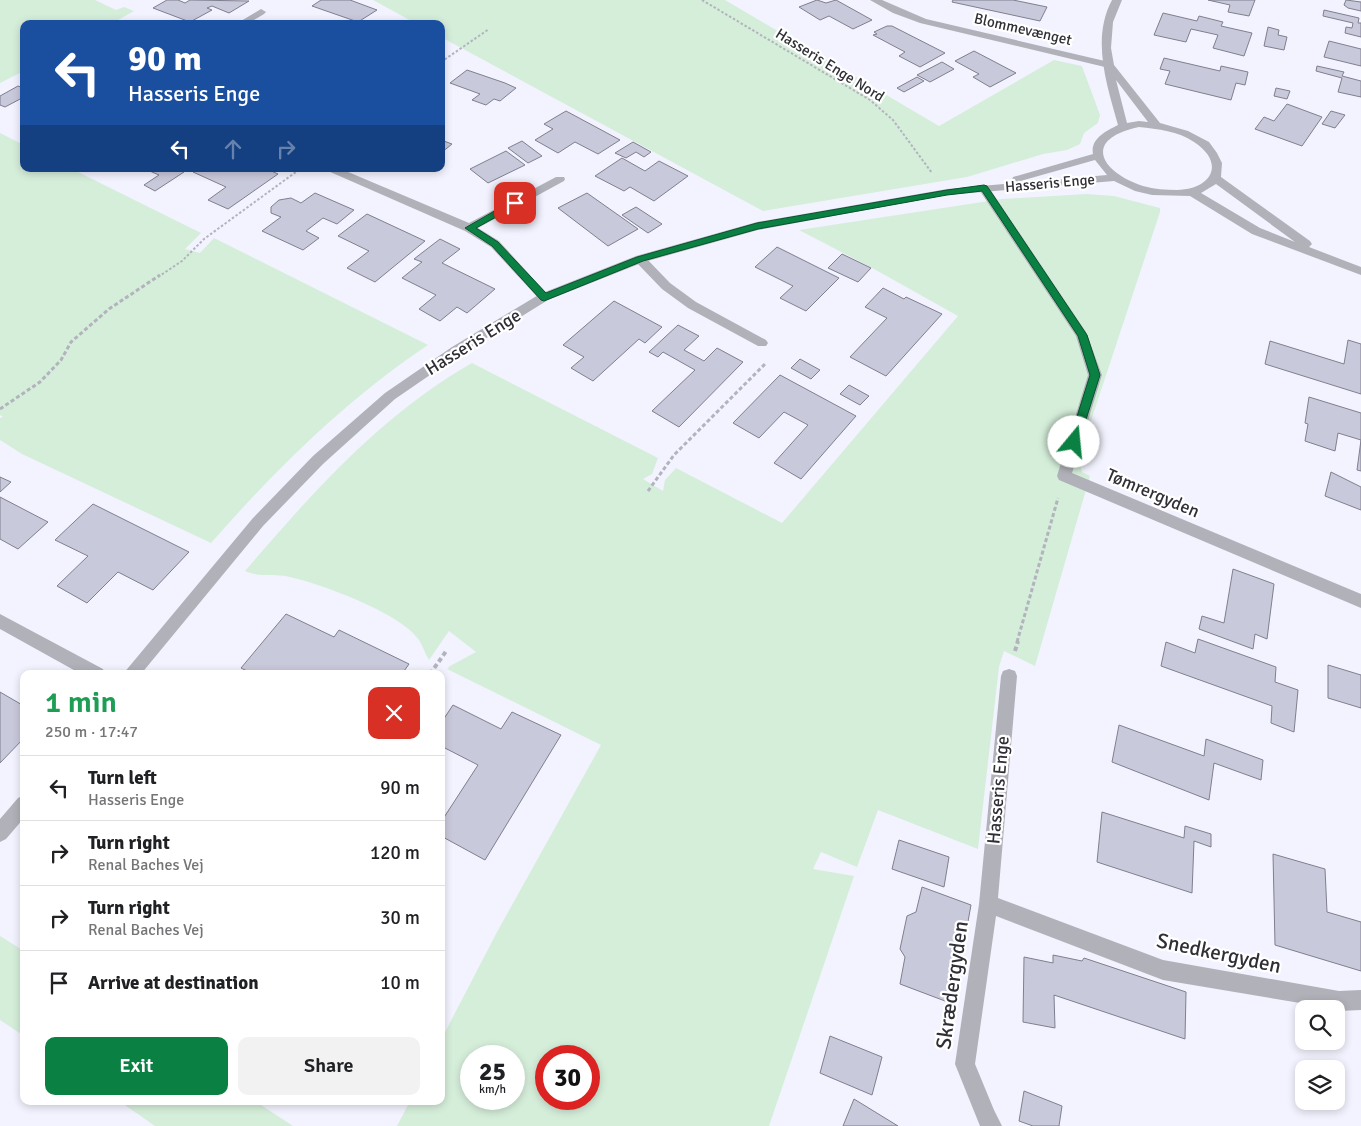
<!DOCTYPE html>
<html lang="en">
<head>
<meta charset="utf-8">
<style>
  :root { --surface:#fff; --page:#f2f2f2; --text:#202124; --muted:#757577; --line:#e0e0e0; --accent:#0b8043 }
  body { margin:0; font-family:Signika,sans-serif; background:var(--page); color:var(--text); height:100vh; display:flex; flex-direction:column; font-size:19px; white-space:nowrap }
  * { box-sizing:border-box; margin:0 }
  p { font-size:16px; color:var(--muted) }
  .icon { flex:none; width:28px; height:28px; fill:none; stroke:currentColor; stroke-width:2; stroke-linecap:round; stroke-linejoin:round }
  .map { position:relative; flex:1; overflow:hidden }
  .details { position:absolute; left:20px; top:670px; width:425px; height:435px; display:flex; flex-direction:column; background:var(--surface); border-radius:10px; box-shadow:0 2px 8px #0003 }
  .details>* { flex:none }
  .top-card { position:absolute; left:20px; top:20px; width:425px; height:152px; border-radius:10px; box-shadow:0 2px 8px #0003; background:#1a4fa0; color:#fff; overflow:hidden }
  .buttons { position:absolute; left:1295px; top:1000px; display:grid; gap:10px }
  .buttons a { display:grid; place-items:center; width:50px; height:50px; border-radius:10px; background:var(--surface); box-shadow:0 2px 8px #0003; font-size:25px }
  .speed { position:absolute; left:460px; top:1045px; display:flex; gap:10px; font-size:25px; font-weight:700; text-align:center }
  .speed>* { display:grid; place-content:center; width:65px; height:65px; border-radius:50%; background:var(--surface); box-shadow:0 2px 8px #0003; line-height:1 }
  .speed small { font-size:12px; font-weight:400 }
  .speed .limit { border:8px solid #d22; background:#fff; color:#111 }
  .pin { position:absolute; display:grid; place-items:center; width:42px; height:42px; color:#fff; margin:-21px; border-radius:10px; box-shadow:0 2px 8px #0006 }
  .me { position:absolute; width:55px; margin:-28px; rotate:17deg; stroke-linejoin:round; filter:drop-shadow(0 0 4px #0008) }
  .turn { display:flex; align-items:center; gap:18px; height:105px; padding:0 25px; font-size:22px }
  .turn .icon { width:65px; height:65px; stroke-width:2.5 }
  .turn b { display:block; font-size:35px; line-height:42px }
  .lanes { display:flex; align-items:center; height:48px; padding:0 25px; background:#0003; justify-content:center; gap:25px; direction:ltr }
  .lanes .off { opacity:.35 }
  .round { display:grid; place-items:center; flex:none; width:52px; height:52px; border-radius:10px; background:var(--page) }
  .summary { display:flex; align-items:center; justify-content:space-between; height:85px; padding:0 25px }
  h1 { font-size:30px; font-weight:600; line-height:38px; color:#1e9e55 }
  .action { display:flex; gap:10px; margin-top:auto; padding:10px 25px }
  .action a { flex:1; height:58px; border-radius:10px; background:var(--accent); color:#fff; font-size:20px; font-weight:600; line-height:58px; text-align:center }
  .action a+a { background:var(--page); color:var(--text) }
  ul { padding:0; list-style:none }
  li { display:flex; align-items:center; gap:15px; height:65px; padding:0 25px; border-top:1px solid var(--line) }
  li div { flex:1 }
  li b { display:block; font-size:19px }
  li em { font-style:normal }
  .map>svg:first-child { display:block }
</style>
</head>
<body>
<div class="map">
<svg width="1361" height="1126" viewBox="0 0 1361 1126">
  <rect width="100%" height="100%" fill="#f2f3fe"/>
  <path fill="#d5eeda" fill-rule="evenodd" d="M0 0H95L116 10 124 7 134 11 111 24H24V71L0 83Z
    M373 0H725L939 126 1054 60 1082 66 1100 115 1098 123 1084 133 1080 144 1067 150 1043 154 967 177 763 211 441 37V24H417Z
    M0 133 24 145V169H72L201 233 185 249 200 253 214 238 428 345C347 399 275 470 211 543L22 454 0 440V418L3 417 0 415Z
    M1086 194 1114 196 1160 208V212L1079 457 1082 472 1090 476 1035 666 1004 651 999 667 978 849 878 810 857 867 821 852 813 869 854 876 769 1126H397L410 1101H441V1040L497 932 601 745 447 669 450 666 476 652 449 631 429 660C425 654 423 646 419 640 401 613 321 584 290 577 274 573 260 578 245 571 312 493 382 414 472 363L658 458 652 474 643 479 663 491 665 480 676 468 782 523 958 316 874 269 799 230 1002 199ZM471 1056H514V1099H471ZM546 1056H589V1099H546Z
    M0 936 24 951V1036L0 1020Z
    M119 1101H255L293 1126H155Z"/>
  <path fill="#c9c9dc" stroke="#7f7f90" d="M167 0H178L185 3 190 0 249 1 229 13 212 6 207 8 212 10 190 22 153 8Z
    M321 0H350L377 10 358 22 312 6Z
    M817 0 826 3 836 0 872 20 853 29 829 16 820 20 799 7Z
    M953 0H1013L1047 7 1040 21 952 2Z
    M1208 0H1255L1249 16 1228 12 1230 5Z
    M1346 0 1361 2V11L1348 8 1344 5Z
    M1324 10 1359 18 1358 23H1361V37L1345 33 1346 27 1352 28 1353 23 1323 16Z
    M1163 13 1197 21 1199 16 1223 22 1221 26 1252 33 1244 56 1213 48 1218 35 1191 29 1186 42 1154 35Z
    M887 26H892L945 53 920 67 899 56 905 52 873 35 877 34 874 32Z
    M1268 27 1279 30 1278 35 1287 37 1284 50 1264 46Z
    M1329 41 1361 49V66L1324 57Z
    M974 51 1016 73 990 87 973 77 979 74 955 61Z
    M1164 58 1220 71 1221 66 1248 72 1245 85 1236 83 1231 100 1165 84 1170 71 1160 69Z
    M942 62 954 69 930 82 917 75Z
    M1317 66 1344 72 1342 76 1361 81V97L1338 92 1342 78 1316 71Z
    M467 70 505 83 516 88 500 101 494 99 486 105 472 100 480 94 450 83Z
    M917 77 924 81 904 92 897 88Z
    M18 86 24 88V97L5 107 0 105V96Z
    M1276 88 1290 91 1287 99 1274 96Z
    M1287 104 1322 117 1302 146 1255 129 1264 117 1274 121Z
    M566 111 620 140 598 154 575 142 558 153 535 140 553 129 544 124Z
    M1331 111 1345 115 1335 128 1322 124Z
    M441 140 452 144 441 153Z
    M522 141 542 156 528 163 508 148Z
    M633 142 651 152 644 157 636 152 626 158 615 153Z
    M506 151 525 165 488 183 470 169Z
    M622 158 645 171 659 161 688 176 654 201 630 187 624 191 595 176Z
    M145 169H177L184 172 155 191 144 185 159 175Z
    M198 169H267L278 174 228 209 208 200 226 187 193 172Z
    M315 193 354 210 337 224 323 218 306 231 319 238 303 250 262 231 281 217 271 213V207L279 200 291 198 301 203Z
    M587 193 638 229 608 246 558 208Z
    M636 207 662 224 648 233 622 215Z
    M367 214 425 241 375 282 347 268 369 251 338 236Z
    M440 239 460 249 442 263 495 289 467 313 457 307 440 321 419 309 436 295 402 278 422 262 414 259Z
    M777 247 839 278 806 311 780 298 793 286 755 267Z
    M842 254 871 268 858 282 828 268Z
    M883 288 904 299 906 297 942 314 886 376 850 357 887 318 865 307Z
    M614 301 662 327 645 343 639 339 593 381 571 368 584 357 563 345Z
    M678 325 699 336 684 350 704 361 717 348 743 362 679 427 652 411 695 370 663 352 658 357 649 352Z
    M1348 340 1361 344V394L1265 364 1270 341 1344 364Z
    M800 359 820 370 811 379 791 368Z
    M780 375 856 416 801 479 774 463 808 425 784 412 759 438 733 423Z
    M849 385 869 396 860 405 840 394Z
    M1309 397 1361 413V471L1357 470 1361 440 1338 433 1335 451 1305 441 1308 424 1305 423Z
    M1331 472 1361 487V510L1325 496Z
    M0 477 11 482 0 492Z
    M0 497 48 522 18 549 0 539Z
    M93 504 189 552 153 590 118 572 87 603 57 586 88 556 55 540Z
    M1233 569 1274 584 1267 639 1255 634 1253 649 1199 629 1202 616 1224 623Z
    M286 614 334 637 339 630 409 664 402 674H253L241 668Z
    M1198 639 1276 667 1275 682 1298 690 1294 732 1271 723 1272 706 1161 666 1166 642 1195 653Z
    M1328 665 1361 675V708L1328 698Z
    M0 692 24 706V738L0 763Z
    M453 705 501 729 512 712 561 735 485 860 441 836V822L478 765 441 746V723Z
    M1119 725 1204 756 1206 739 1263 760 1261 780 1214 763 1209 800 1112 762Z
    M1102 812 1184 838 1185 826 1211 834V847L1194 841 1192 893 1097 862Z
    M899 840 949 857 944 887 892 869Z
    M1273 854 1325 869 1327 912 1361 922V971L1275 945Z
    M922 887 971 905 953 1004 900 984 905 957 900 949 907 916 916 912Z
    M1053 955 1082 961 1084 958 1186 992 1185 1039 1054 995 1055 1028 1023 1022 1024 957 1053 963Z
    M830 1036 882 1057 872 1095 820 1073Z
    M1024 1091 1062 1106 1059 1126H1033L1019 1121Z
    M854 1099 898 1126H843Z"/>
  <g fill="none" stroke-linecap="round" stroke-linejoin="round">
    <path stroke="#b2b3bd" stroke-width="2" stroke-dasharray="2.5 2" stroke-linecap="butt" d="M702 0 870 100 893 120 932 173
      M441 62 489 29
      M158 277 182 261 204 239 300 169"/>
    <path stroke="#b2b3bd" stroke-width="3" stroke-dasharray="4 2.5" stroke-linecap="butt" d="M0 409 40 382 61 360 71 342 109 309 160 275
      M648 491 674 455 765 364
      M1017 642 1058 498"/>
    <path stroke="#b2b3bd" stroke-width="4" stroke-dasharray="4.5 3" stroke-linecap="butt" d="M1015 651 1018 641
      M430 674 447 650"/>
    <path fill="#b1b1b9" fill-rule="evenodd" d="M870 0H882L926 19 1109 62 1114 65 1109 68 920 23 893 13Z
      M261 9 266 12 264 14 247 24H236Z
      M327 169H341L469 223 556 177H564L565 179 564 181 478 228 499 241 550 297 544 301 540 300 491 247 465 231 328 171Z
      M984 185 988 186 1086 332 1102 375 1072 473 1361 594V608L1059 480 1057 476 1088 375 1076 336 978 188Z
      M640 255 644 256 670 283 696 302 766 340 768 343 766 346H758L688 308 662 289 636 262 634 259Z
      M0 614 103 669 105 674H81L0 629Z
      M1009 669 1015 671 1017 676 998 898 1163 960 1339 991 1361 990V1010L1339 1011 1336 1009 1163 980 996 916 975 1064 994 1110 1002 1126H980L955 1064 979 904 1001 676 1003 671Z"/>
    <path fill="#b1b1b9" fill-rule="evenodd" d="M1112 0H1122L1113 22 1111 48 1114 65 1160 123 1188 131 1209 142 1217 153 1222 163 1221 177 1310 241 1312 244 1309 247 1361 267V275L1252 234 1190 196 1152 195 1135 191 1114 181 947 195 758 230 644 262 548 300 462 353 395 399 323 464 263 526 141 674H123L253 518 313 456 385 393 452 347 540 294 636 256 757 222 947 189 1107 175 1095 160 1017 182 1012 179 1013 177 1093 154C1090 139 1106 131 1118 125 1107 85 1091 39 1112 0ZM1116 80 1148 122 1139 121 1127 123ZM1139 127C1158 129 1178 131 1194 142 1226 163 1212 189 1177 190 1166 190 1154 189 1143 186 1100 172 1082 139 1139 127ZM1216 184 1295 242 1260 228 1201 193Z
      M24 795V818L6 839 0 842V819L18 798Z"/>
  </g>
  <path fill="#0b8043" stroke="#07532c" d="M984 185 987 186 1087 335 1100 375 1078 445 1074 446 1069 442 1090 375 1078 336 982 191 947 195 758 229 643 261 544 301 541 300 492 246 465 228 512 201H518V205L476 228 498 242 546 293 637 257 757 223 947 190Z"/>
  <g text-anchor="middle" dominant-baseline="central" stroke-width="4.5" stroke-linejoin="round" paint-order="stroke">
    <g font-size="15" fill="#2f2f36" stroke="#fff">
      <text transform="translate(1023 29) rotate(13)">Blommevænget</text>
      <text transform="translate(830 65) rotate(32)">Hasseris Enge Nord</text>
      <text transform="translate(1050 183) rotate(-5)">Hasseris Enge</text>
    </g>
    <g font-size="18" fill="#2f2f36" stroke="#fff">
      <text transform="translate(473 342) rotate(-32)">Hasseris Enge</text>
      <text transform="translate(1153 493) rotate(23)">Tømrergyden</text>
      <text transform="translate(998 790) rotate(-85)">Hasseris Enge</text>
    </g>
    <g font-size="21" fill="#2f2f36" stroke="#fff">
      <text transform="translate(1219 953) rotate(12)">Snedkergyden</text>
      <text transform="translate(952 985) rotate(-82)">Skrædergyden</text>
    </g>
  </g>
</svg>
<div class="buttons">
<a><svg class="icon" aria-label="search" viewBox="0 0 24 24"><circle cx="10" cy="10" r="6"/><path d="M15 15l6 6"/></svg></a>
<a><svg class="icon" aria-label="layers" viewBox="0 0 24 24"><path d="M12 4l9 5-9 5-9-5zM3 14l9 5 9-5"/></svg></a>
</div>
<div class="speed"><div>25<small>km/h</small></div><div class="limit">30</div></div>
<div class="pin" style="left:515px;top:203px;background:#d93025"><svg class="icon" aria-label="arrive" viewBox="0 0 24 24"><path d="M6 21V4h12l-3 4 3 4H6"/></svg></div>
<svg class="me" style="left:1074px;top:442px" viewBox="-20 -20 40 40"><circle r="19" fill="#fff"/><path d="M0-13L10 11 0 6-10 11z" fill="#0b8043"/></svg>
<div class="top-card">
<div class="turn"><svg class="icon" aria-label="left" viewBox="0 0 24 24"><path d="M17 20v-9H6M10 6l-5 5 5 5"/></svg><div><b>90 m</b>Hasseris Enge</div></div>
<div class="lanes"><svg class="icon" aria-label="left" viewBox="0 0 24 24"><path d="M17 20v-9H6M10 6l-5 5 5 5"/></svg><svg class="icon off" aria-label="ahead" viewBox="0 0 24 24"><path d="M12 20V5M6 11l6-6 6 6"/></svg><svg class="icon off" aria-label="right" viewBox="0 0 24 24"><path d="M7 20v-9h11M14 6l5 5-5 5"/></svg></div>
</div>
<section class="details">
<div class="summary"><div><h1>1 min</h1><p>250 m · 17:47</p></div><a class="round" style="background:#d93025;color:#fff"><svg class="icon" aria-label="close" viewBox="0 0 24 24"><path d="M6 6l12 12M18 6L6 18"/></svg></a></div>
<ul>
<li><svg class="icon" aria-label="left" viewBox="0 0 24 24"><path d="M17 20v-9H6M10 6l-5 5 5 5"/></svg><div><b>Turn left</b><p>Hasseris Enge</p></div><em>90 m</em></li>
<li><svg class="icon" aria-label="right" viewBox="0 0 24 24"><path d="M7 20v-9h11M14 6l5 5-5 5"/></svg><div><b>Turn right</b><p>Renal Baches Vej</p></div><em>120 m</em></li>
<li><svg class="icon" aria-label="right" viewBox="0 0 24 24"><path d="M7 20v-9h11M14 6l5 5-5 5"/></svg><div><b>Turn right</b><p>Renal Baches Vej</p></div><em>30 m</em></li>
<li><svg class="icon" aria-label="arrive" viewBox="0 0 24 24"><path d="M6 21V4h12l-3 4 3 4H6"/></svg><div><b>Arrive at destination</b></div><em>10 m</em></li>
</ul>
<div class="action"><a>Exit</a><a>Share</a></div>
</section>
</div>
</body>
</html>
